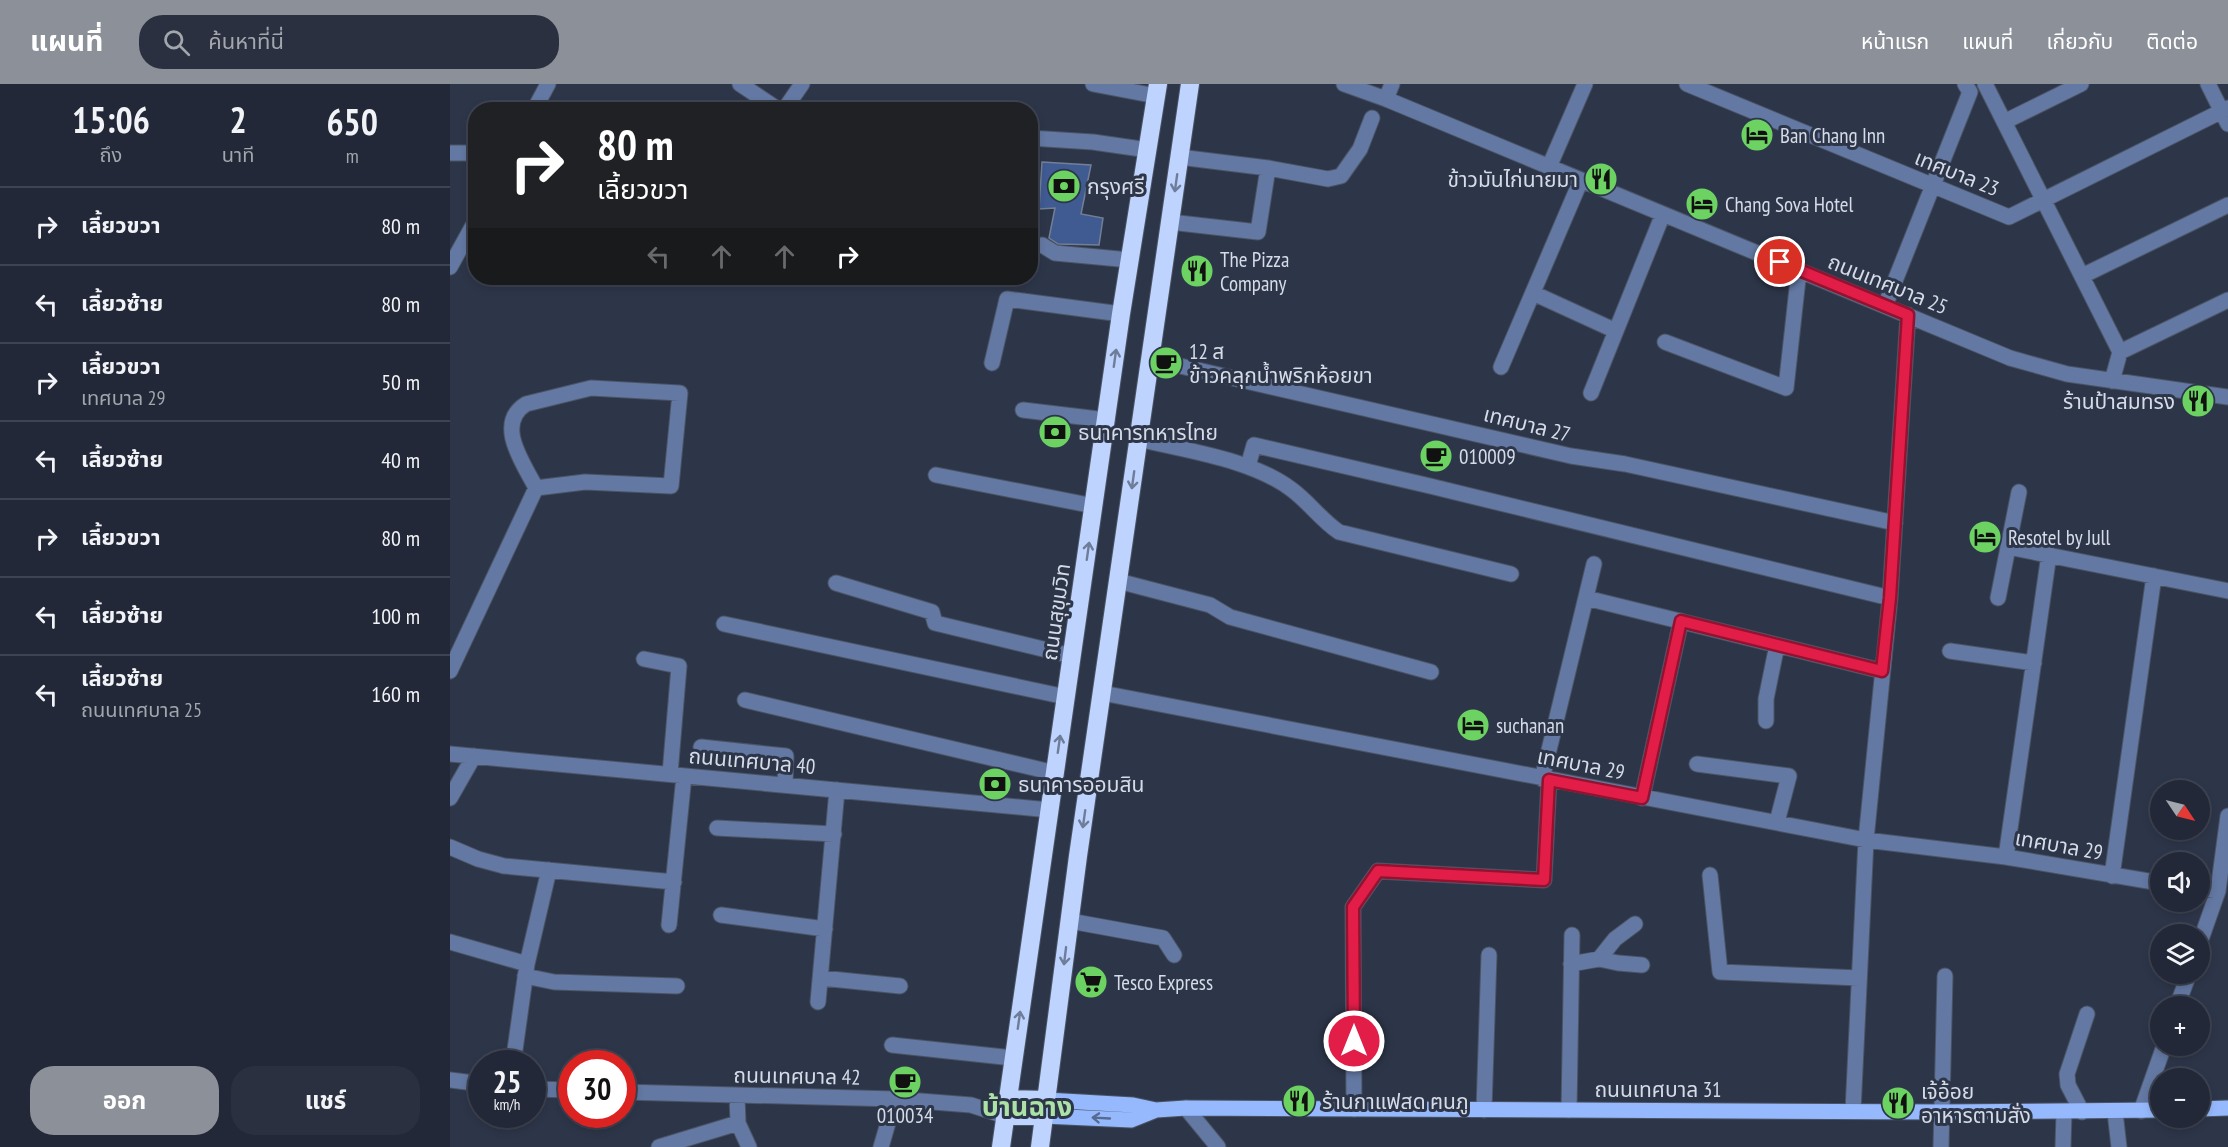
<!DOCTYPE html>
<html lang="th">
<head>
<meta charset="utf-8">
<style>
  :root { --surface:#222837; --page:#2a303f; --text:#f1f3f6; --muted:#a2a6ad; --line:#3f4452; --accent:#8c9099 }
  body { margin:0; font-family:"PT Sans Narrow","Noto Sans Thai",sans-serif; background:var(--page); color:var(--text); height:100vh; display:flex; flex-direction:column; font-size:22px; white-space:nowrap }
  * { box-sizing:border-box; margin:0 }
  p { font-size:20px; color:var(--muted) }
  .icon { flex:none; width:33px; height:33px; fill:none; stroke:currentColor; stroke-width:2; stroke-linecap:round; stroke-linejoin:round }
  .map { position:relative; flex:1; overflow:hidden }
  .drawer { display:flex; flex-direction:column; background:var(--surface); width:450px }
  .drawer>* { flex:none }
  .banner { position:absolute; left:18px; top:18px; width:570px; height:183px; border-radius:24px; box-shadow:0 3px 9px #0003,0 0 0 2px var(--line); background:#202124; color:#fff; overflow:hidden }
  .needle { width:39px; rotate:125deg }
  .tools { position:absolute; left:1700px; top:696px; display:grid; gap:12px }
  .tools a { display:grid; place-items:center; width:60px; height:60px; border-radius:50%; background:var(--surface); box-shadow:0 3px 9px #0003,0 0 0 2px var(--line); font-size:30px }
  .speed { position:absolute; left:18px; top:966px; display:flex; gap:12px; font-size:30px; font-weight:700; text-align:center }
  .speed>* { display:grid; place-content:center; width:78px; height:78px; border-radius:50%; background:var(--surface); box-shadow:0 3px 9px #0003,0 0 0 2px var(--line); line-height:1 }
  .speed small { font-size:15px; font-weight:400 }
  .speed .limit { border:9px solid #d22; background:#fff; color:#111 }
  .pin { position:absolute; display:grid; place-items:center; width:51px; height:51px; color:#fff; margin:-26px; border:3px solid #fff; border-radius:50%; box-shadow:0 2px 6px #0007 }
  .me { position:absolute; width:66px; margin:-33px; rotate:0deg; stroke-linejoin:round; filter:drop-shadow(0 0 4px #0008) }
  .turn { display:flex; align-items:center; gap:21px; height:126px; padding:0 30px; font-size:27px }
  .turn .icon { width:78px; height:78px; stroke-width:2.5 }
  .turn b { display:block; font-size:42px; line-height:51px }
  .lanes { display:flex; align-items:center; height:57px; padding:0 30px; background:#0003; justify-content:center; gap:30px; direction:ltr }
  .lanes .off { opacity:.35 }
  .eta { display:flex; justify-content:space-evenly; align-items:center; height:102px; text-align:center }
  .eta b { font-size:36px; font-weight:700; line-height:42px }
  .action { display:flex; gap:12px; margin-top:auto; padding:12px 30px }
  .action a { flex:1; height:69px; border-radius:24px; background:var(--accent); color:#fff; font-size:24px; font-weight:700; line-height:69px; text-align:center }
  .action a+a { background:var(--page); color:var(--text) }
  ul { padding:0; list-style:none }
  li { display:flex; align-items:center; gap:18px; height:78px; padding:0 30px; border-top:2px solid var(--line) }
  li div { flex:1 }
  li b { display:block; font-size:22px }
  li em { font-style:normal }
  header { display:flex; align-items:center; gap:36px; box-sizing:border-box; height:84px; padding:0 30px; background:var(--accent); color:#fff }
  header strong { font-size:28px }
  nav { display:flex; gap:33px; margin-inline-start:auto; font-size:21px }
  .search { width:420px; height:54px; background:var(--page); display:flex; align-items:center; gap:15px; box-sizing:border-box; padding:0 21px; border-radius:24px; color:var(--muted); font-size:22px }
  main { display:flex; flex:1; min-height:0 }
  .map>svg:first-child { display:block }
</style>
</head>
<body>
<header>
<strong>แผนที่</strong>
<div class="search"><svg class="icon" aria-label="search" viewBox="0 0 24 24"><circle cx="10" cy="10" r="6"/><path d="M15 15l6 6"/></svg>ค้นหาที่นี่</div>
<nav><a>หน้าแรก</a><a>แผนที่</a><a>เกี่ยวกับ</a><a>ติดต่อ</a></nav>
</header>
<main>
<section class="drawer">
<div class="eta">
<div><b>15:06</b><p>ถึง</p></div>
<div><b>2</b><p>นาที</p></div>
<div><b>650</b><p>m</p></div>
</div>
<ul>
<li><svg class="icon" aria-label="right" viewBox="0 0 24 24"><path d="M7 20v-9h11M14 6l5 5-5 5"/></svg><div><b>เลี้ยวขวา</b></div><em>80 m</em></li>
<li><svg class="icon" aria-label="left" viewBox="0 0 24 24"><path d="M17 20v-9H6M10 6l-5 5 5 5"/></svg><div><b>เลี้ยวซ้าย</b></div><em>80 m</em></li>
<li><svg class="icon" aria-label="right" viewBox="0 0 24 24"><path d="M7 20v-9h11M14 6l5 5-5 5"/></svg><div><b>เลี้ยวขวา</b><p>เทศบาล 29</p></div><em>50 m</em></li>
<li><svg class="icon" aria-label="left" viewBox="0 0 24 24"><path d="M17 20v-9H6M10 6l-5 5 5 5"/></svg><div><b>เลี้ยวซ้าย</b></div><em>40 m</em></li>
<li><svg class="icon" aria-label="right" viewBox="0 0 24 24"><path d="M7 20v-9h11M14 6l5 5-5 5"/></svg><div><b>เลี้ยวขวา</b></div><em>80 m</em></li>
<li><svg class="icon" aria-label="left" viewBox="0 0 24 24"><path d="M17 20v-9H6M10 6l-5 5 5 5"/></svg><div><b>เลี้ยวซ้าย</b></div><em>100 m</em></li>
<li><svg class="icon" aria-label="left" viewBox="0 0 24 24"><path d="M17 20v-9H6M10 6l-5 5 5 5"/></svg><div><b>เลี้ยวซ้าย</b><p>ถนนเทศบาล 25</p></div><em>160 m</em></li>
</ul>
<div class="action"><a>ออก</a><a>แชร์</a></div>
</section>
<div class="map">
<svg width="1778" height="1063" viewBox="0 0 1778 1063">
  <rect width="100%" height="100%" fill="#2d3649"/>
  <path fill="#405a92" stroke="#737f94" stroke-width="1.5" d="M592 78 641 81 631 130 653 134 649 161 608 160 599 154 605 124 589 125Z"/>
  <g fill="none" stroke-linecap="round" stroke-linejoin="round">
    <defs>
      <path id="minor" d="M290 0 329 26
        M643 0 706 12
        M894 0 936 15 1560 274 1617 290 1778 313
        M1237 0 1559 133 1778 24
        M1535 0 1670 268 1662 297
        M1758 0 1778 40
        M936 15 942 0
        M84 26 98 0
        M334 26 352 0
        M1554 38 1631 0
        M580 54 643 58 698 66
        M0 69H26
        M729 73 818 84 878 95 891 92 910 65 922 34
        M1099 83 1135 0
        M720 138 808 148 818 84
        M592 161 605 169 680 176
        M0 183 26 136
        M1632 192 1778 121
        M1083 209 1166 247
        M1435 222 1520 8 1515 0
        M1215 258 1336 304 1349 186
        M1670 268 1778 216
        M700 275 1121 372 1175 380 1445 439
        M542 279 557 215 671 230
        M1051 283 1131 96
        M141 304 230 309 221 402 135 398 86 404C74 380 44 340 76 320Z
        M1141 309 1213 130
        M573 326 657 336
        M689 355C737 367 801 375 841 405 859 418 871 436 889 448L1061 490
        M798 382 804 361 980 402 1440 514
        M486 391 644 422
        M1558 463 1778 507
        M668 497 760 521 780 533 981 588
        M386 499 482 528 485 539 622 572
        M1136 514 1432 587
        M1548 514 1569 408
        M274 540 616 613
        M1500 567 1584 579
        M194 575 229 582 220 690
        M0 587 86 404
        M652 609 1416 756 1556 773 1710 799
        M295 616 605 689
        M1316 637V615L1327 561
        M251 663 336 672 335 701
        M0 670 600 726
        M1247 680 1339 692 1327 738
        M1092 695 1144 480
        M0 714 24 672
        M1192 714 1231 537
        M267 744 384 750
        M0 763 28 775 54 782 224 798
        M1556 773 1599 470
        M1260 791 1270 888 1409 894
        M1662 792 1704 492
        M1749 804 1768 807
        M271 831 375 845
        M620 837 713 854 724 871
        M219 841 234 692
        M0 858 77 880
        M1749 861 1768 807 1778 732
        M1149 875 1168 879 1192 881
        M1121 880 1149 875 1165 855 1185 840
        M75 892 104 898 227 902
        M371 894 450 902
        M368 918 387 706
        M1727 922 1739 890
        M442 961 563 974
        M63 980 77 880 99 786
        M0 996 32 1000
        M82 1005 122 1006
        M172 1008 445 1015 521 1021 555 1032
        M287 1012 288 1039 299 1063
        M736 1024 768 1063
        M904 1025 903 823 928 787 1094 796 1099 696
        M1034 1026 1039 871
        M1119 1026 1122 851
        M1403 1027 1416 756 1440 514 1458 231
        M1691 1027 1714 962
        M1632 1028 1618 1001 1617 990 1637 930
        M1665 1028 1669 1063
        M209 1063 288 1039
        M431 1063 445 1015
        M1491 1063 1495 892
        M1613 1063 1614 1028"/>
      <path id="major" d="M596 1016 683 1021 706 1026 736 1024 1492 1028 1710 1026
        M1749 1025 1778 1024
        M594 1032 681 1036 706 1026"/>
      <path id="highway" d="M557 1015 596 1016
        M555 1032H594
        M551 1063 671 230 708 0
        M590 1063 628 772 740 0"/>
    </defs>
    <use href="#minor" stroke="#4b5465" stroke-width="17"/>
    <use href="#major" stroke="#4b5465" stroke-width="17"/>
    <use href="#highway" stroke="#4b5465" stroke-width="20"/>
    <use href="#minor" stroke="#6378a2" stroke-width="15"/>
    <use href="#major" stroke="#96b9fe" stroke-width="15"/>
    <use href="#highway" stroke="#bed3fd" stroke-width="18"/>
  </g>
  <defs><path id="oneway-shaft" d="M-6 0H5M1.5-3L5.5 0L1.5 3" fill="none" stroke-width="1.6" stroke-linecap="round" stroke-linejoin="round" transform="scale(1.5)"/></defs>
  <g stroke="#6e7d9a">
    <use href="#oneway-shaft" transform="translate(726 99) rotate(98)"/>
    <use href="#oneway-shaft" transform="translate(665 274) rotate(-82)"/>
    <use href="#oneway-shaft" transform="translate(683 396) rotate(98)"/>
    <use href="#oneway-shaft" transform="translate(638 467) rotate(-82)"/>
    <use href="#oneway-shaft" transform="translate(609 660) rotate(-82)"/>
    <use href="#oneway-shaft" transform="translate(634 735) rotate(98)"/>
    <use href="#oneway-shaft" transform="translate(615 872) rotate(97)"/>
    <use href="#oneway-shaft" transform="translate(569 936) rotate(-82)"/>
  </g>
  <use stroke="#576a91" href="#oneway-shaft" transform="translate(651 1034) rotate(-177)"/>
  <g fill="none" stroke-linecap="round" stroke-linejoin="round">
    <defs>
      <path id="route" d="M904 957 903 823 928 787 1094 796 1099 696 1192 714 1231 537 1432 587 1440 514 1458 231 1330 178"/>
    </defs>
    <use href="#route" stroke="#92132f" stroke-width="15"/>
    <use href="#route" stroke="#e11d48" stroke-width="10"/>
  </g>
  <defs>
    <symbol id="hotel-disc" viewBox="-11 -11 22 22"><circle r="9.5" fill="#6cd362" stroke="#2d3649"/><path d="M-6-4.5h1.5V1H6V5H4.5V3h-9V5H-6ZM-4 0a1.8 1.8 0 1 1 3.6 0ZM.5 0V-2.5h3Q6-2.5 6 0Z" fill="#111"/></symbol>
    <symbol id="restaurant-disc" viewBox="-11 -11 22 22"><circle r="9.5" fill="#6cd362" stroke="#2d3649"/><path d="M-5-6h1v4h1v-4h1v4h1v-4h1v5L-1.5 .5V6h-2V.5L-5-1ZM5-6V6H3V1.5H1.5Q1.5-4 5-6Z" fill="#111"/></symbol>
    <symbol id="bank-disc" viewBox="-11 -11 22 22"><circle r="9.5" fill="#6cd362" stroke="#2d3649"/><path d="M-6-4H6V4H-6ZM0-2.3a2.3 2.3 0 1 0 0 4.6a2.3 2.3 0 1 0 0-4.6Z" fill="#111"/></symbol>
    <symbol id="cafe-disc" viewBox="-11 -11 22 22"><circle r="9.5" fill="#6cd362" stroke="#2d3649"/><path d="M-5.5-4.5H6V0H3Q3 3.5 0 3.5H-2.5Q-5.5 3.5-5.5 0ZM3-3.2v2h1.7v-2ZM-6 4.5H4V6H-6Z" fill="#111"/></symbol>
    <symbol id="supermarket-disc" viewBox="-11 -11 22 22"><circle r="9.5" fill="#6cd362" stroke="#2d3649"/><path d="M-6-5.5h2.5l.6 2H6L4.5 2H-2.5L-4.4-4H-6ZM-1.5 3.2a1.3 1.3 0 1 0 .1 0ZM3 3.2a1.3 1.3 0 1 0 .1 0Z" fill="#111"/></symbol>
  </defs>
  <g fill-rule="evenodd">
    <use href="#hotel-disc" x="1288" y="32" width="38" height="38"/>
    <use href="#restaurant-disc" x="1132" y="76" width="38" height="38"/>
    <use href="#bank-disc" x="595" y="83" width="38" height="38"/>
    <use href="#hotel-disc" x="1233" y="101" width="38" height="38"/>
    <use href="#restaurant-disc" x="728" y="168" width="38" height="38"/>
    <use href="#cafe-disc" x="697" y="260" width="38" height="38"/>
    <use href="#restaurant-disc" x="1729" y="298" width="38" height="38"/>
    <use href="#bank-disc" x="586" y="329" width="38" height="38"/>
    <use href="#cafe-disc" x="967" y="353" width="38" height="38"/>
    <use href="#hotel-disc" x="1516" y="434" width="38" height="38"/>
    <use href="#hotel-disc" x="1004" y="622" width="38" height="38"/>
    <use href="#bank-disc" x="526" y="681" width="38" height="38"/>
    <use href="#supermarket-disc" x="622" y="879" width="38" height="38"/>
    <use href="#cafe-disc" x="436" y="979" width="38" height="38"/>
    <use href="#restaurant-disc" x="830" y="998" width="38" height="38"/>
    <use href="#restaurant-disc" x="1429" y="1000" width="38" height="38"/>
  </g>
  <g text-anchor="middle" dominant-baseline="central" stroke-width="6" stroke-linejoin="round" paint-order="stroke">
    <g font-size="21" fill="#d5dbe7" stroke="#2d3649" text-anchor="start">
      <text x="1330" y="51">Ban Chang Inn</text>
      <text x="1128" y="95" text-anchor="end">ข้าวมันไก่นายมา</text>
      <text x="637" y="102">กรุงศรี</text>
      <text x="1275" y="120">Chang Sova Hotel</text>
      <text x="770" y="175">The Pizza<tspan x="770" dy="24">Company</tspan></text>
      <text x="739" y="267">12 ส<tspan x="739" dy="24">ข้าวคลุกน้ำพริกห้อยขา</tspan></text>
      <text x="1725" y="317" text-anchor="end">ร้านป้าสมทรง</text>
      <text x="628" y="348">ธนาคารทหารไทย</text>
      <text x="1009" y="372">010009</text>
      <text x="1558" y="453">Resotel by Jull</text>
      <text x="1046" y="641">suchanan</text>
      <text x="568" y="700">ธนาคารออมสิน</text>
      <text x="664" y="898">Tesco Express</text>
      <text x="1471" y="1007">เจ้อ้อย<tspan x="1471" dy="24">อาหารตามสั่ง</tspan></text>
      <text x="872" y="1017">ร้านกาแฟสด ฅนภู</text>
      <text x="455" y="1031" text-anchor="middle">010034</text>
    </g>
    <g font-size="21" fill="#d5dbe7" stroke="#2d3649">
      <text transform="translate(1507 89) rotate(22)">เทศบาล 23</text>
      <text transform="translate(1438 200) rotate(22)">ถนนเทศบาล 25</text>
      <text transform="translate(1077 340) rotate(14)">เทศบาล 27</text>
      <text transform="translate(606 528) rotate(-82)">ถนนสุขุมวิท</text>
      <text transform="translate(302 677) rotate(5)">ถนนเทศบาล 40</text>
      <text transform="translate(1131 680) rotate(11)">เทศบาล 29</text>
      <text transform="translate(1609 761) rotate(10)">เทศบาล 29</text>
      <text transform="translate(347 992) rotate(1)">ถนนเทศบาล 42</text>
      <text x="1208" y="1005">ถนนเทศบาล 31</text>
    </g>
    <g font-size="27" font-weight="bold" fill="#ace2a5" stroke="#2d3649">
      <text x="577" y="1022">บ้านฉาง</text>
    </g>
  </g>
</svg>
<div class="tools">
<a><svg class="needle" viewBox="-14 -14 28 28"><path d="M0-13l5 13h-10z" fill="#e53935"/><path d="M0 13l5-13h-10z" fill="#a2a6ad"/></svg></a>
<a><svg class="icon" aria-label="sound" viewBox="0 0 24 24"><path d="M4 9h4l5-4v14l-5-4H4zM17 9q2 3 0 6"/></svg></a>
<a><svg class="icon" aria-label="layers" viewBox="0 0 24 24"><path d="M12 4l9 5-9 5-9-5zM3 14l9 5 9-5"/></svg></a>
<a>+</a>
<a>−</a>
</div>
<div class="speed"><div>25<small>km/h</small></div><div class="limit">30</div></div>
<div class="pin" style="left:1330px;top:178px;background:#d93025"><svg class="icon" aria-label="arrive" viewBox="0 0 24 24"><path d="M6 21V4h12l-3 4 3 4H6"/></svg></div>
<svg class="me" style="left:904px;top:957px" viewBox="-20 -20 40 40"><circle r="17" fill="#e11d48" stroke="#fff" stroke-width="3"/><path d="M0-11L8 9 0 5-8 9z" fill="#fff"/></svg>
<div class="banner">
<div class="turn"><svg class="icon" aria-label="right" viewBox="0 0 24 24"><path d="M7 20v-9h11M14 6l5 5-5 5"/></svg><div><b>80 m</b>เลี้ยวขวา</div></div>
<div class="lanes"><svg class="icon off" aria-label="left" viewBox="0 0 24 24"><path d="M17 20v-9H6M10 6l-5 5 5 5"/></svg><svg class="icon off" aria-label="ahead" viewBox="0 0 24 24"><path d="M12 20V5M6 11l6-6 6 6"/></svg><svg class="icon off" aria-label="ahead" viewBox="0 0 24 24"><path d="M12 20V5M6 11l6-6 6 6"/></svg><svg class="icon" aria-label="right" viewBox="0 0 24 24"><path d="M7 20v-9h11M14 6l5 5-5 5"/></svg></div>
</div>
</div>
</main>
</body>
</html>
